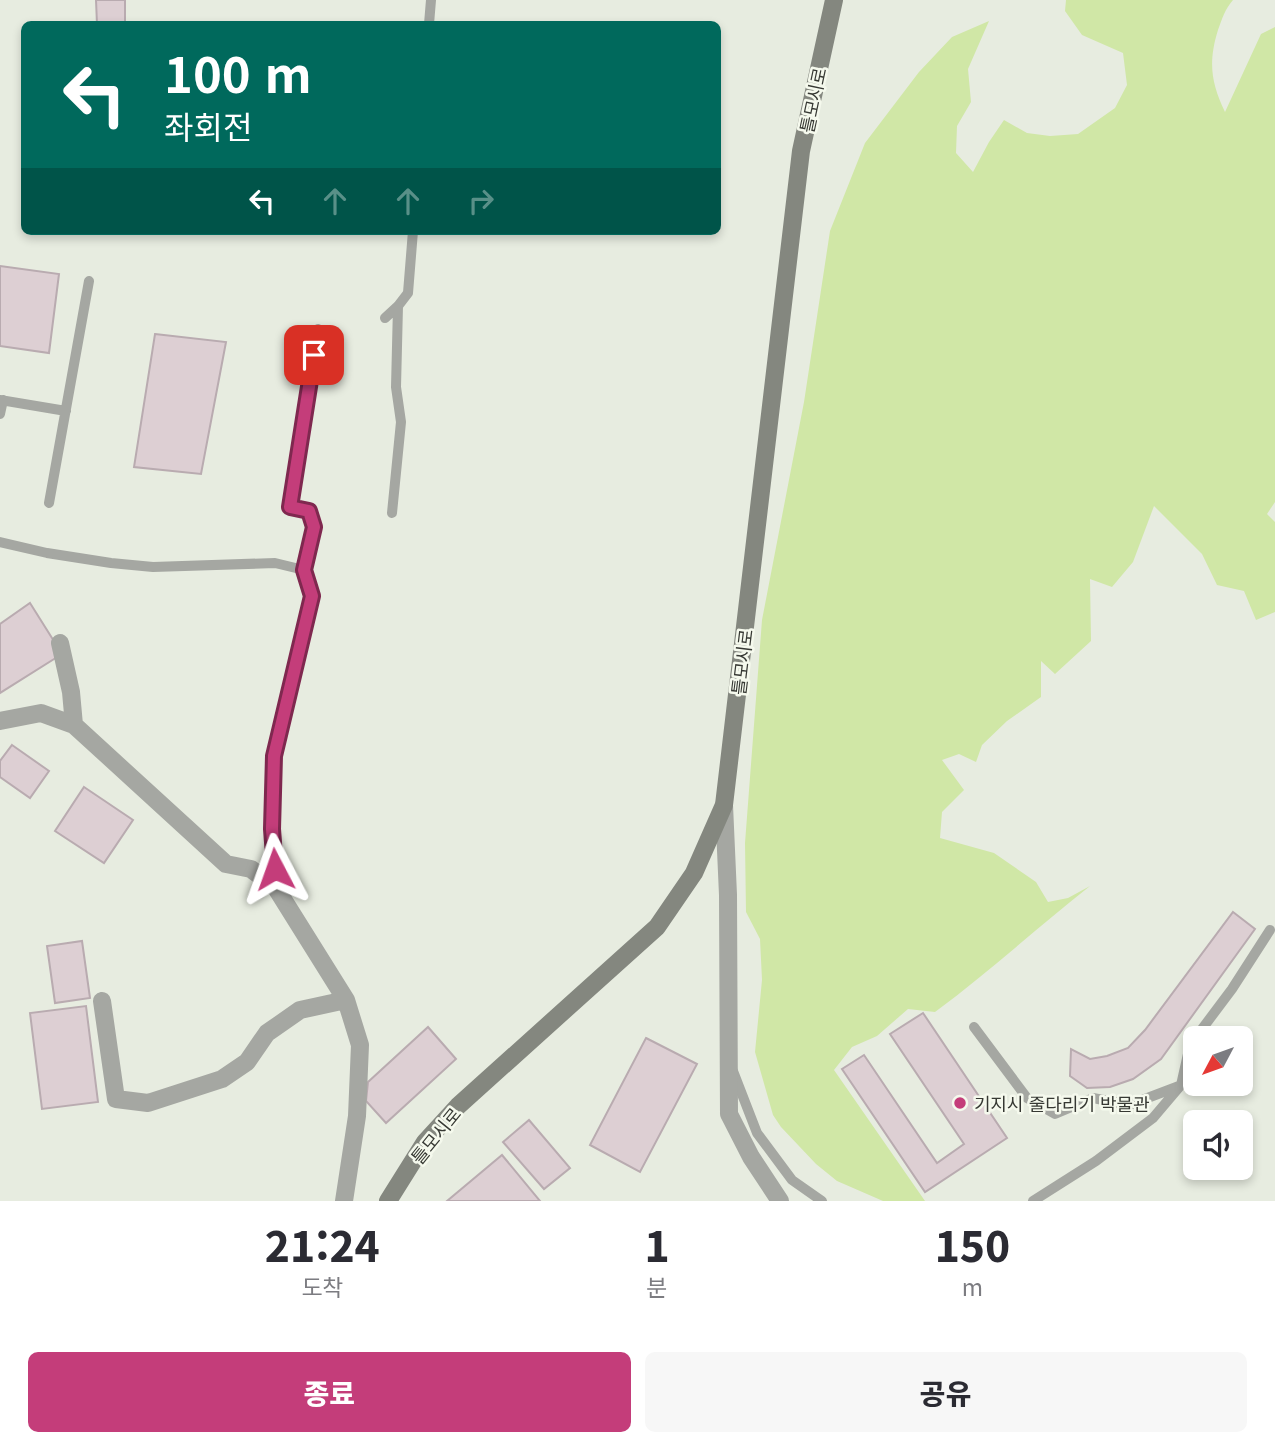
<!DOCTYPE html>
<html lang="ko">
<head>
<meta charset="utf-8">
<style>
  :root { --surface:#fff; --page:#f7f7f7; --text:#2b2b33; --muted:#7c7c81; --accent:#c43d7a }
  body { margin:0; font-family:Georgia,"Noto Sans KR",serif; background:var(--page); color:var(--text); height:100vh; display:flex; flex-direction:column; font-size:26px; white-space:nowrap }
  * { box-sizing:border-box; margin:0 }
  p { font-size:23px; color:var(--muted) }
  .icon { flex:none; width:38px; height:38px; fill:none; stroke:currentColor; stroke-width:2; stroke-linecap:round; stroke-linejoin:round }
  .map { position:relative; height:1201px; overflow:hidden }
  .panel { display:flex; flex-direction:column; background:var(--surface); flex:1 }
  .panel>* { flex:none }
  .top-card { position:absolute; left:21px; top:21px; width:700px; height:214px; border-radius:10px; box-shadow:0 4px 10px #0003; background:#00695c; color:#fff; overflow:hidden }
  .needle { width:46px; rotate:229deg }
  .buttons { position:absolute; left:1183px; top:1026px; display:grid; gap:14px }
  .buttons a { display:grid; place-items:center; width:70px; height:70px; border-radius:10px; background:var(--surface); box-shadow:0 4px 10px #0003; font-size:35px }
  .pin { position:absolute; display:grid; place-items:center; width:60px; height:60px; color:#fff; margin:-30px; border-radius:14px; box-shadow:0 4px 10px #0006 }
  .me { position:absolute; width:77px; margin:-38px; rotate:356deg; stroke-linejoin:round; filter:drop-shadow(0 0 5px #0008) }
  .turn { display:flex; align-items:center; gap:24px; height:147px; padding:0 28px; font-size:32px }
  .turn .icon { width:91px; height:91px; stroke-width:2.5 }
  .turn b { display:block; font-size:49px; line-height:60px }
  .lanes { display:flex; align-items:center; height:66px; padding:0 28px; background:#0003; justify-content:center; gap:35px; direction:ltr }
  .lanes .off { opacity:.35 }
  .eta { display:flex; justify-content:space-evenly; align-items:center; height:119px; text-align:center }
  .eta b { font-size:42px; font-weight:800; line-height:49px }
  .button { display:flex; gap:14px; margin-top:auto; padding:14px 28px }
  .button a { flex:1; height:80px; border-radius:10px; background:var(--accent); color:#fff; font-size:28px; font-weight:800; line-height:80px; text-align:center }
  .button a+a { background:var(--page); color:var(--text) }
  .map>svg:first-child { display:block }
</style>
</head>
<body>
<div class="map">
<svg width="1275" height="1201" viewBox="0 0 1275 1201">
  <rect width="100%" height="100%" fill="#e7ece0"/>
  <path fill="#d0e7a6" d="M1066 0H1233C1225 9 1222 19 1218 30 1208 62 1211 83 1225 112L1261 34 1275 27V502L1267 514 1275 522V612L1256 620 1244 591 1217 585 1202 554 1154 506 1133 562 1112 587 1090 579 1091 641 1055 674 1041 661V697L1007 721 982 745 976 762 959 754 942 760 964 790 942 812 940 838 994 853 1036 882 1048 902 1068 898 1090 886C1038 927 989 972 935 1012L908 1009 877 1036 852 1047 834 1070 925 1201H883L837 1181 816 1164 781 1127 773 1115 755 1052 762 980 760 939 746 912 745 843 762 620 804 402 830 231 865 143 919 72 952 37 989 21 968 69 971 102 957 126 956 153 973 172 989 142 1004 120 1027 133 1050 136 1078 134 1115 108 1127 85 1123 53 1082 35 1065 11Z"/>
  <path fill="#ddcfd3" stroke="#b9abb0" stroke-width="2" d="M96 0H125V24H97Z
    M0 266 59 274 49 353 0 346Z
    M155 334 226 342 201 474 134 467Z
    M30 603 62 654 0 693V624Z
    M12 745 49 771 30 798 0 777V761Z
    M84 787 133 820 104 863 55 831Z
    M1233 912 1255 929 1161 1059 1133 1079 1110 1087 1087 1088 1070 1076 1071 1049 1090 1059 1107 1056 1128 1048 1145 1030Z
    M82 941 90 998 55 1003 47 946Z
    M86 1006 98 1102 42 1109 30 1013Z
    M923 1013 1007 1138 925 1192 842 1069 864 1055 937 1163 964 1144 890 1034Z
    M428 1027 456 1059 386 1123 366 1101 368 1082Z
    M646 1038 697 1064 640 1172 590 1145Z
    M529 1120 570 1168 544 1189 503 1142Z
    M502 1155 540 1201H447Z"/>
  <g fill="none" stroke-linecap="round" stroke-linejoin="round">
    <path stroke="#a5a7a2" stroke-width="10" d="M429 24 431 0
      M385 318 398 306 408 293 413 231
      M0 400 66 411
      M0 414 3 400
      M49 503 89 281
      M392 513 401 422 396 387 398 306
      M0 542 47 553 111 563 153 567 275 563 304 570 312 596 274 756 272 829 276 888
      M304 570 314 527 309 511 290 507 318 329
      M974 1027 1027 1098 1055 1114 1093 1098 1129 1105 1179 1086
      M733 1071 757 1133 792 1180 822 1201
      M1033 1201 1096 1161 1153 1118 1181 1085 1190 1045 1232 989 1270 930"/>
    <path stroke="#a5a7a2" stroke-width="18" d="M60 643 71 692 74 725
      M0 721 41 713 74 725 226 864 251 869 276 888 346 1000 360 1045 357 1116 344 1201
      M724 805 728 895 729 1114 751 1157 780 1201
      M102 1001 116 1099 148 1103 222 1079 247 1062 267 1033 300 1010 346 1000"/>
    <path stroke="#84877f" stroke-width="18" d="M388 1201 425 1142 458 1106 657 927 694 873 724 805 801 151 834 0"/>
  </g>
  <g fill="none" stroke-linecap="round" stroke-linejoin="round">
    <defs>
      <path id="route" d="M275 869 272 829 274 756 312 596 304 570 314 527 309 511 290 507 314 355"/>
    </defs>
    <use href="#route" stroke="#7f284f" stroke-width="18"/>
    <use href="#route" stroke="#c43d7a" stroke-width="12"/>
  </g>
  <circle fill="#c43d7a" stroke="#f5f9ed" stroke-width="2.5" cx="960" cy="1103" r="7"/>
  <g text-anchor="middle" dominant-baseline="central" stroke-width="5" stroke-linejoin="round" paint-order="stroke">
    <g font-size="18" fill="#363833" stroke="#f5f9ed">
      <text transform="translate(812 100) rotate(-78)">틀모시로</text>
      <text transform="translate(741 662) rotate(-83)">틀모시로</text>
      <text transform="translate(435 1135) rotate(-51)">틀모시로</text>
    </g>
    <g font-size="18" fill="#363833" stroke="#f5f9ed" text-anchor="start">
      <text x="974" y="1103">기지시 줄다리기 박물관</text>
    </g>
  </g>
</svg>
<div class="buttons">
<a><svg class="needle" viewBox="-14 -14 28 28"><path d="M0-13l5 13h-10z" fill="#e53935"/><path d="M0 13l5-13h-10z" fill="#7c7c81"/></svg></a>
<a><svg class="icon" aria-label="sound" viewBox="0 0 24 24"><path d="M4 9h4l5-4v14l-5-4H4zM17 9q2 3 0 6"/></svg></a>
</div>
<div class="pin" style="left:314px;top:355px;background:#d93025"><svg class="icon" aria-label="arrive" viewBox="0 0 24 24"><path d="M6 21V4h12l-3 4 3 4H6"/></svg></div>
<svg class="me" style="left:275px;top:869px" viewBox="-20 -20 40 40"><path d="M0-17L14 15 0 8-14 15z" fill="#c43d7a" stroke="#fff" stroke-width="4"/></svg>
<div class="top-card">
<div class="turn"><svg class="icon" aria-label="left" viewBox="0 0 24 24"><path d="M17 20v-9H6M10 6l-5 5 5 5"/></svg><div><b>100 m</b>좌회전</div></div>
<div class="lanes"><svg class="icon" aria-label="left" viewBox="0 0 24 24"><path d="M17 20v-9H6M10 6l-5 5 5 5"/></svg><svg class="icon off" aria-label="ahead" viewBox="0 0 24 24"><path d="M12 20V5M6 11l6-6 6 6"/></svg><svg class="icon off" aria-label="ahead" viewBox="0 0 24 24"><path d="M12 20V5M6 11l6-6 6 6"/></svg><svg class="icon off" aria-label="right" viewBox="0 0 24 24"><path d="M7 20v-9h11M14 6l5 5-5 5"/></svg></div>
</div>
</div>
<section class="panel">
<div class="eta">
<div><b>21:24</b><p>도착</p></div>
<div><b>1</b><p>분</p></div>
<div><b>150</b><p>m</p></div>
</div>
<div class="button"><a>종료</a><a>공유</a></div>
</section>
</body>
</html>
